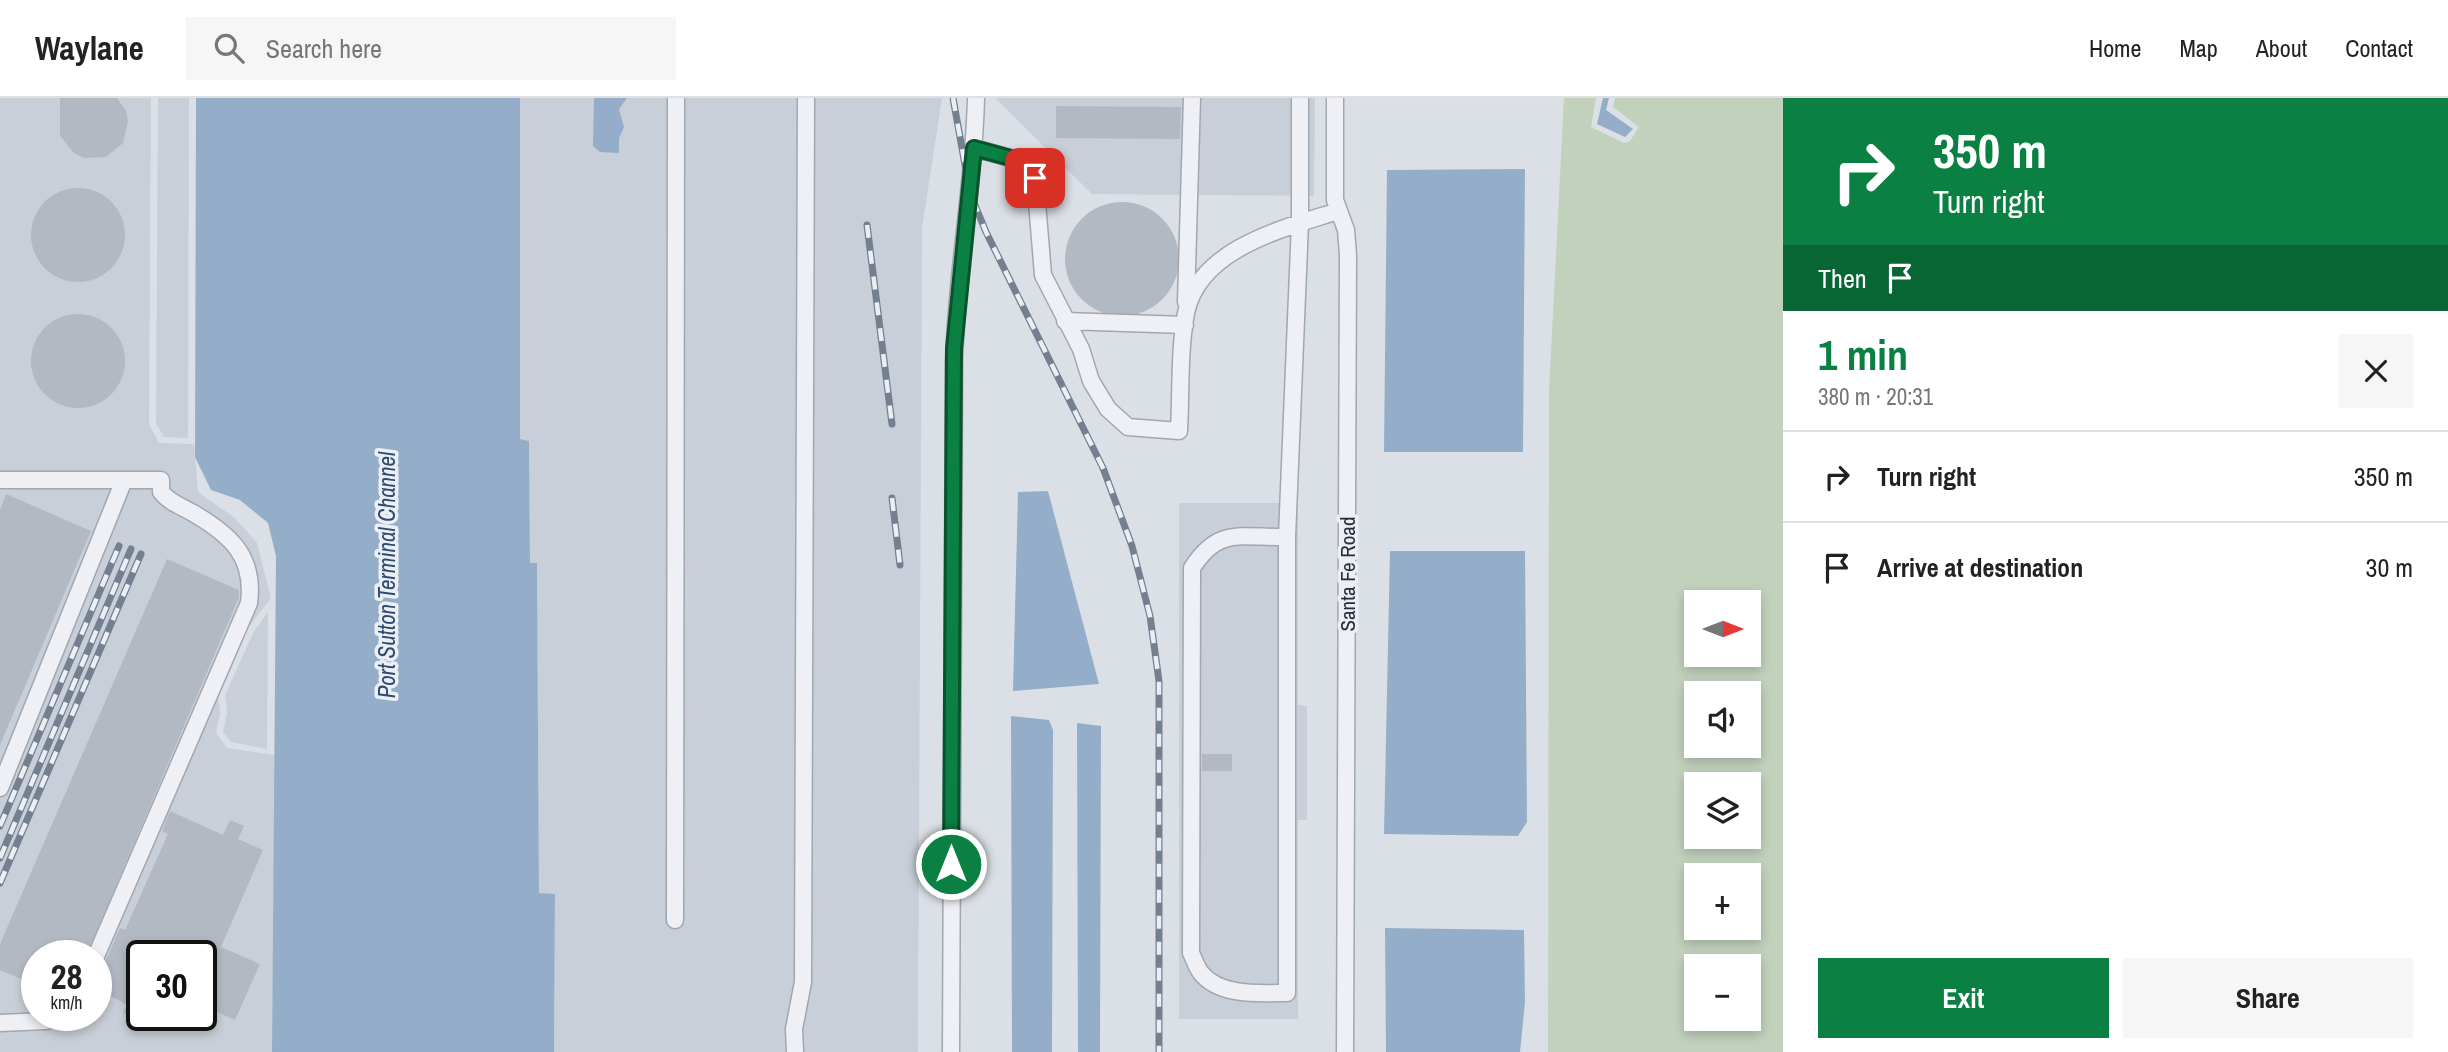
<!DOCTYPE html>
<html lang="en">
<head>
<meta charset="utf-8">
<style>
  :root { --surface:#fff; --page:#f6f6f6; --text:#222; --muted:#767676; --line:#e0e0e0; --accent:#0b8043 }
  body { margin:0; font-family:"Archivo Narrow",sans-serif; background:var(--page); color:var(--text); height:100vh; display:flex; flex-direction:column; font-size:26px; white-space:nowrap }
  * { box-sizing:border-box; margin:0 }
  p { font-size:23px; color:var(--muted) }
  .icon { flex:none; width:38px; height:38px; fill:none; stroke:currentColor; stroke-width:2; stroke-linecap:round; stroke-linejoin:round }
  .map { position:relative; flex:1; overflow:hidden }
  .details { display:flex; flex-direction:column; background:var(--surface); width:665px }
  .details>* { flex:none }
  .hud { background:#0b8043; color:#fff; overflow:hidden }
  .needle { width:46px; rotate:90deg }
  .fabs { position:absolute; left:1684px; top:492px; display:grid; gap:14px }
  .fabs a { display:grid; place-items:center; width:77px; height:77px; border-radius:0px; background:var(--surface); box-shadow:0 4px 10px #0003; font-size:35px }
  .speed { position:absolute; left:21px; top:842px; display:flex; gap:14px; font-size:35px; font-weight:700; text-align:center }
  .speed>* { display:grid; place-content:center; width:91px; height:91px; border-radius:50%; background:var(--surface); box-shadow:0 4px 10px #0003; line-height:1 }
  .speed small { font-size:18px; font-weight:400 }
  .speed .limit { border:4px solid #111; border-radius:10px; background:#fff; color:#111 }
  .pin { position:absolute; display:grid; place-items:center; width:60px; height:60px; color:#fff; margin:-30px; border-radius:14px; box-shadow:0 4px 10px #0006 }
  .me { position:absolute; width:77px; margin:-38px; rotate:0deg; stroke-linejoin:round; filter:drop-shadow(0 0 5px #0008) }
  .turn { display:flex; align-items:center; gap:24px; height:147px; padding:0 35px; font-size:32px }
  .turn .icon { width:91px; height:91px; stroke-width:2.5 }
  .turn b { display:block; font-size:49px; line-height:60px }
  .then { display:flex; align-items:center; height:66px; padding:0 35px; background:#0003; gap:14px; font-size:26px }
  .round { display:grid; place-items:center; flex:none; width:74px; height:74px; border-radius:0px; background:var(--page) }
  .overview { display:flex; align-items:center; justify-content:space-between; height:119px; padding:0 35px }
  h1 { font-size:42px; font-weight:700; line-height:52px; color:var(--accent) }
  .action { display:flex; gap:14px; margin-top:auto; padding:14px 35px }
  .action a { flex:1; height:80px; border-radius:0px; background:var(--accent); color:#fff; font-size:28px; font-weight:700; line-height:80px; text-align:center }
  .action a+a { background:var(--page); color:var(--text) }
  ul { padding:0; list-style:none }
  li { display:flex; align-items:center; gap:21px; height:91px; padding:0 35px; border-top:2px solid var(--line) }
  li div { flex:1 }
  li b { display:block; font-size:26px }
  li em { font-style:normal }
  header { display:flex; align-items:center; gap:42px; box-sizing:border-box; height:98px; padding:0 35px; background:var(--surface); border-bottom:2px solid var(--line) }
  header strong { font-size:33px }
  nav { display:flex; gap:38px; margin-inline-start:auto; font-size:24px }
  .search { width:490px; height:63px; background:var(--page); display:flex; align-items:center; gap:18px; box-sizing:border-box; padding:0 24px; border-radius:0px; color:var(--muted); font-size:26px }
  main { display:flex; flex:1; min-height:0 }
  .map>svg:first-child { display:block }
</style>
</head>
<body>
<header>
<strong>Waylane</strong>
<div class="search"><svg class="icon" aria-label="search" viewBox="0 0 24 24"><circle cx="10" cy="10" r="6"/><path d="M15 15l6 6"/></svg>Search here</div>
<nav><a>Home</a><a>Map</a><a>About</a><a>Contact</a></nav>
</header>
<main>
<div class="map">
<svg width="1783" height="954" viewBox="0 0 1783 954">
  <rect width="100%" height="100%" fill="#dbe0e6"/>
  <path fill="#c9cfd8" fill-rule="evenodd" d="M0 0H151L149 326 159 345 194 346 198 394 235 420 257 445 271 500 248 530 218 596 220 616 216 635 227 650 275 657 272 954H0ZM37 858H96V917H37ZM142 858H201V917H142Z
    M158 0H189L188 340 164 339 156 325Z
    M520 0H942L922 130 918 954H554L555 796 539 795 537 465H530L529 343 520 341Z
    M995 0H1315L1314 98 1092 96Z
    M1179 405H1298V607L1307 608V722H1298V921H1179Z
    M268 514 267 651 231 644 223 634 227 615 225 597 254 533Z"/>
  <path fill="#c1d1bc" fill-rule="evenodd" d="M1564 0H1596L1591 29 1624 45 1630 43 1639 29 1613 9 1615 0H1783V954H1548L1549 293ZM1696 504H1748V556H1696ZM1696 595H1748V648H1696ZM1696 686H1748V738H1696ZM1696 777H1748V830H1696ZM1696 868H1748V920H1696Z"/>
  <path fill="#94adc9" d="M196 0H520V341L529 343 530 465H537L539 795 555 796 554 954H272L276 458 268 425 240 402 211 392 195 359Z
    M594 0H627L619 11 624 29 619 40V55L600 54 593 48Z
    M1603 0H1609L1606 12 1633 31 1625 39 1597 26Z
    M1525 71 1523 354H1384L1387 72Z
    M1048 393 1099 586 1013 593 1018 394Z
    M1390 453H1525L1527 724 1518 738 1384 736Z
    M1011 618 1049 622 1053 632 1052 954H1012Z
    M1077 625 1101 628 1100 954H1078Z
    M1385 830 1524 832 1525 904 1520 954H1386Z"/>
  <path fill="#b2b9c3" d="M60 0H117L126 13 128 23 123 45 106 59 84 60 74 55 60 38Z
    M1056 8 1181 9 1180 41 1056 40Z
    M31 137a47 47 0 1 1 94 0a47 47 0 1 1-94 0Z
    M1065 161a57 57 0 1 1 114 0a57 57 0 1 1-114 0Z
    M31 263a47 47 0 1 1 94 0a47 47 0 1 1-94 0Z
    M6 396 91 433 0 647V412Z
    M167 461 239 492V499L86 858H37V888L0 872V846Z
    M1202 656H1232V673H1202Z
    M170 713 223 737 230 722 244 728 238 741 263 752 221 849 260 866 235 922 201 907V858H142V924L123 915 127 907 96 890V874L106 862 120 830 125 832 168 736 162 733Z
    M151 917H193L186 933Z"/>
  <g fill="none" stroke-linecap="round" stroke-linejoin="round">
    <defs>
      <path id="minor" d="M1335 0V102L1346 132 1348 157 1345 954
        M974 50 1018 62 1035 80 1043 177 1081 251 1091 283 1108 311 1128 329 1179 333C1181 295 1179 253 1186 215 1199 150 1285 130 1338 113
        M1186 204 1192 0
        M1065 223 1185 227
        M0 382H161V394C170 405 181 408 193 415 231 437 255 459 249 505L96 858
        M1287 439C1241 440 1219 428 1192 470L1191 855C1194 861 1197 870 1201 875 1220 899 1261 895 1287 895V439L1300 125V0
        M0 690 124 382
        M675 822 676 0
        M0 925 46 923 63 917
        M795 954 794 931 803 884 806 0
        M951 954 954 265C956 176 974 89 976 0"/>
    </defs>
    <use href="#minor" stroke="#a1a7b0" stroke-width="19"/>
    <use href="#minor" stroke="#eef0f5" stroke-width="16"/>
    <defs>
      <path id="rail" d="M953 0 970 95 986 134 1103 370 1132 448 1150 518 1159 583V954
        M867 127 892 326
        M892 400 900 467
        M0 728 119 448
        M0 760 131 451
        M0 785 141 456"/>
    </defs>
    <use href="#rail" stroke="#747f90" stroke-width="7"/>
    <use href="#rail" stroke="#ebeff4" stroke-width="4.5" stroke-dasharray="13" stroke-linecap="butt"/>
  </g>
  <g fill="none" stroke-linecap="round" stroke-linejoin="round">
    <defs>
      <path id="route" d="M951 766 954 251 974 50 1018 62 1035 80"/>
    </defs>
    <use href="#route" stroke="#07532c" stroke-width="18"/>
    <use href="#route" stroke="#0b8043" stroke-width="12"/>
  </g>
  <g text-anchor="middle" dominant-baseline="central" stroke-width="7" stroke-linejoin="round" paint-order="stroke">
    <g font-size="21" fill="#252d3d" stroke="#ebeff4">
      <text transform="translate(1347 476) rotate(-90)">Santa Fe Road</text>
    </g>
    <g font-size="23" font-style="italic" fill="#2e4c72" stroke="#ebeff4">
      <text transform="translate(386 477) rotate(-90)">Port Sutton Terminal Channel</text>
    </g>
  </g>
</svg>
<div class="fabs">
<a><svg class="needle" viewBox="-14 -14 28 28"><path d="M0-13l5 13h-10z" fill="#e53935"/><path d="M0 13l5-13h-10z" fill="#767676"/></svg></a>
<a><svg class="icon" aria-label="sound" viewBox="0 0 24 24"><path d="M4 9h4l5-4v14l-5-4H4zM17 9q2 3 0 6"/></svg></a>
<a><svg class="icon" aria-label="layers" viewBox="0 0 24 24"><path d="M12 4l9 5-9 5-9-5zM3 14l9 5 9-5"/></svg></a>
<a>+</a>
<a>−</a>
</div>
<div class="speed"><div>28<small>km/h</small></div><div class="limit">30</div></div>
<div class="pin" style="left:1035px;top:80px;background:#d93025"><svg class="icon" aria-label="arrive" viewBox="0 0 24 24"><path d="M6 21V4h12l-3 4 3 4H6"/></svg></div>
<svg class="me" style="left:951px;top:766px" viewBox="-20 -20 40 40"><circle r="17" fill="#0b8043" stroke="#fff" stroke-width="3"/><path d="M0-11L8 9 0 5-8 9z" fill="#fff"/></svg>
</div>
<section class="details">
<div class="hud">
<div class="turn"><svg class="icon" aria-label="right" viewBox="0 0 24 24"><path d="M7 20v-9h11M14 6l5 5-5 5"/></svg><div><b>350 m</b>Turn right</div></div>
<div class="then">Then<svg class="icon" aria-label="arrive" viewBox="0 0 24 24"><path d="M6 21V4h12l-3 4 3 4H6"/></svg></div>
</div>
<div class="overview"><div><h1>1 min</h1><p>380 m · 20:31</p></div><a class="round"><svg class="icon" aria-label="close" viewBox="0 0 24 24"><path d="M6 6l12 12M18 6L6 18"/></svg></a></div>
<ul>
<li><svg class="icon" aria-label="right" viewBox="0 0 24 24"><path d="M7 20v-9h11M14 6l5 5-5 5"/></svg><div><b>Turn right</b></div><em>350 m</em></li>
<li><svg class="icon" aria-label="arrive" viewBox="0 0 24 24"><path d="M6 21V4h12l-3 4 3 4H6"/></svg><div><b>Arrive at destination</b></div><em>30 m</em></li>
</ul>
<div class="action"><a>Exit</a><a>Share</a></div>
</section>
</main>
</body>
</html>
